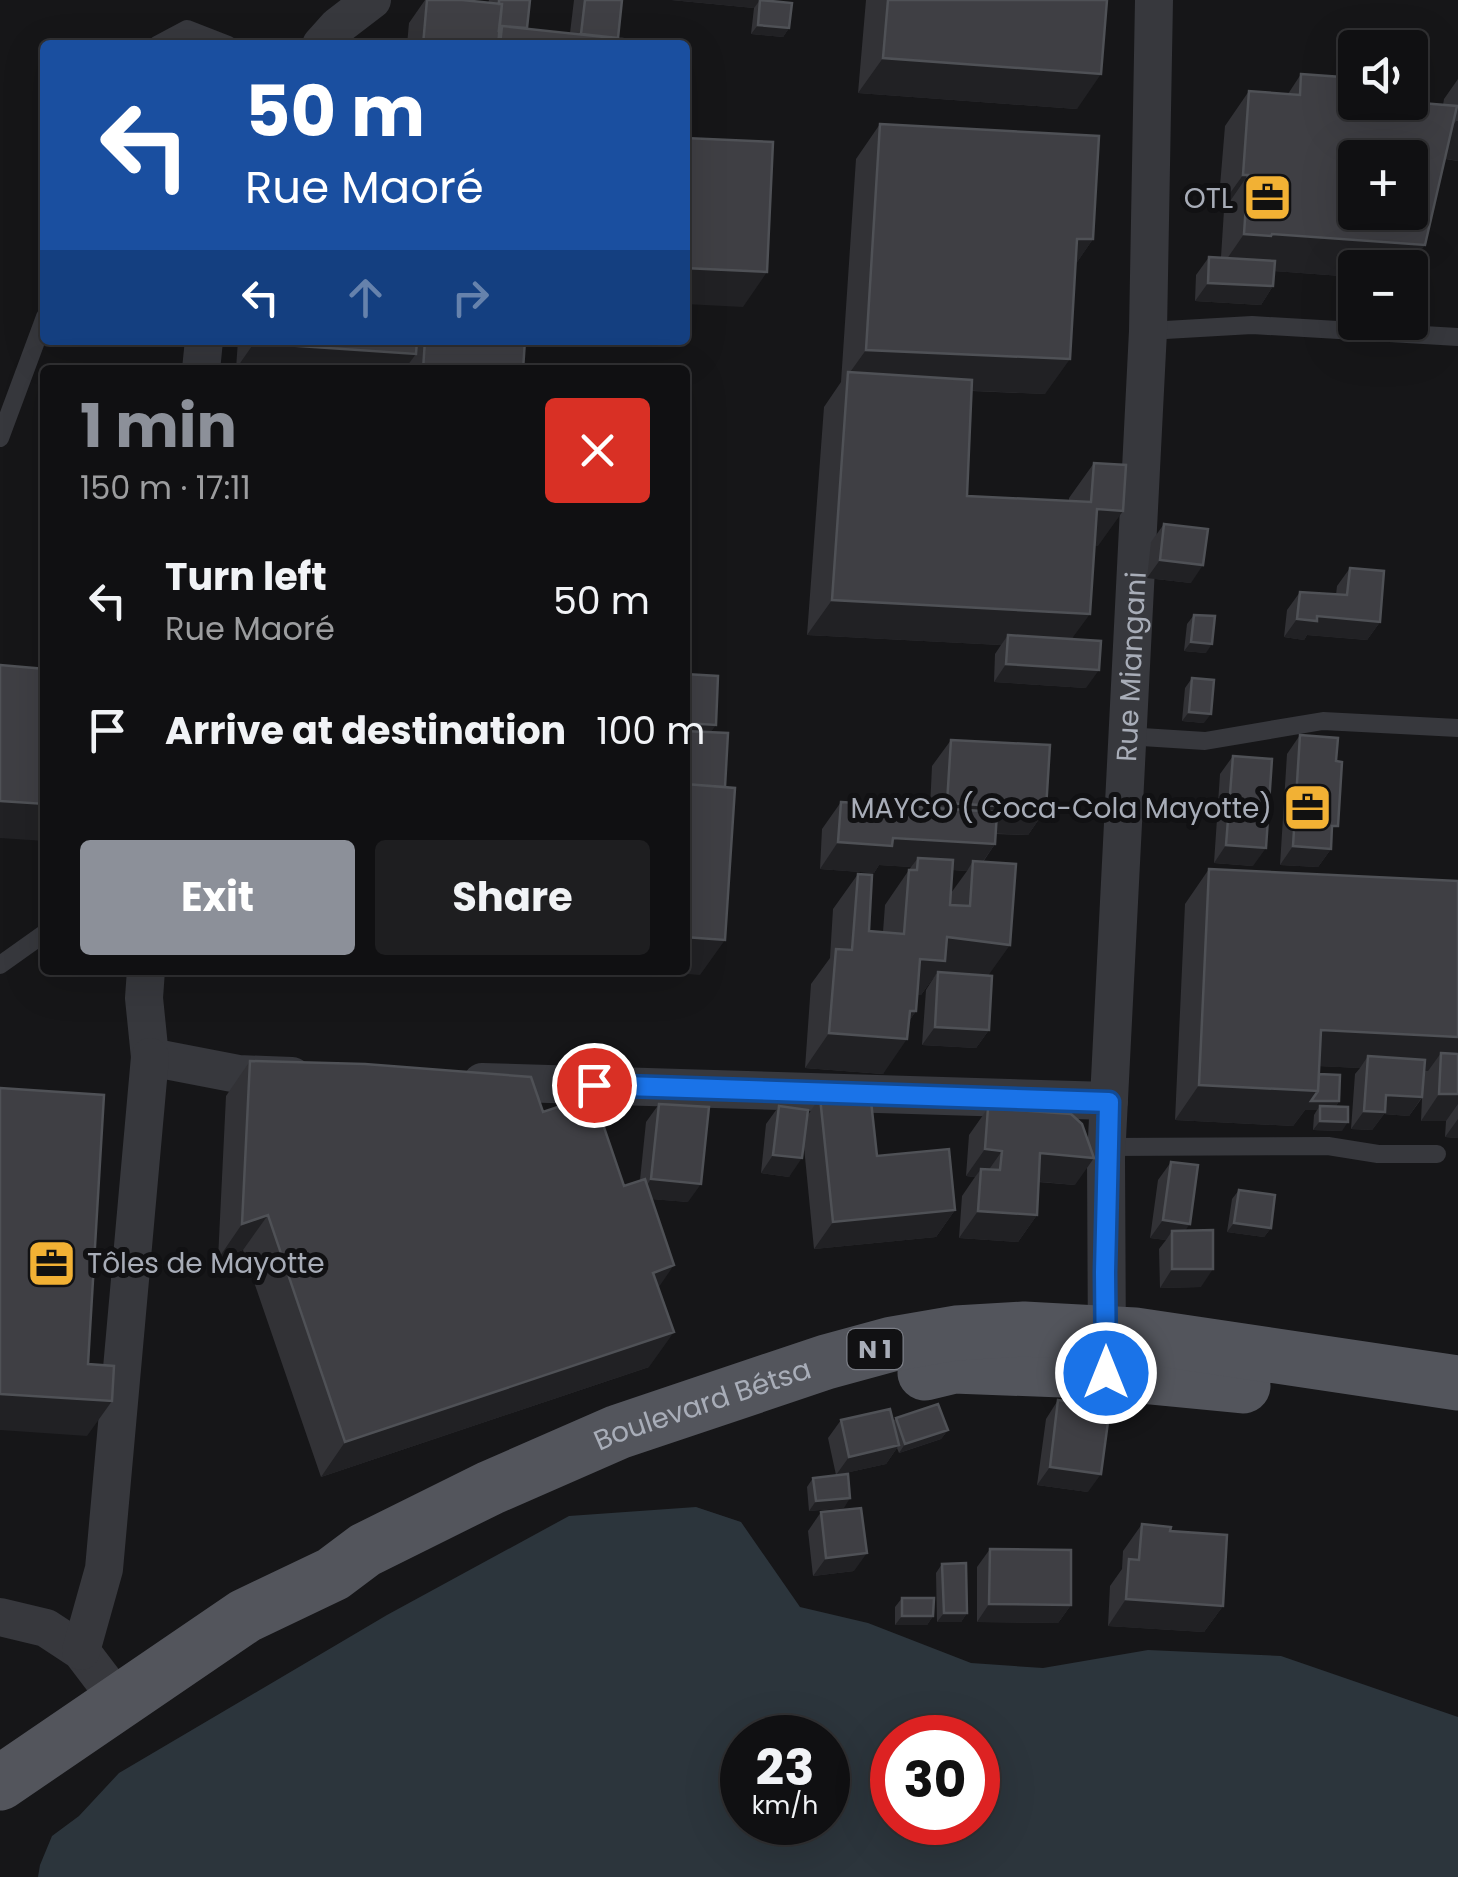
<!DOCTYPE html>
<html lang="en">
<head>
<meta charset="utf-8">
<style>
  :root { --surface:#101012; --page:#1e1e20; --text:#f1f3f6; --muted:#9c9d9f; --line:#303032; --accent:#8c9099 }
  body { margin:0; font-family:Poppins,sans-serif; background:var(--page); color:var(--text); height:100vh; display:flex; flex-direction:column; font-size:38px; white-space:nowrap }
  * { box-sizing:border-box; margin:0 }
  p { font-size:32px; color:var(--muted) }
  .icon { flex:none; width:55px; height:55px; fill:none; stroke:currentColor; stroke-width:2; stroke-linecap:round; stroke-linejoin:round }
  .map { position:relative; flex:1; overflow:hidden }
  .panel { position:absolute; left:40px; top:365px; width:650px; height:610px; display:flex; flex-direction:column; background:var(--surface); border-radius:10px; box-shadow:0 10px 40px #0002,0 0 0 2px var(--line) }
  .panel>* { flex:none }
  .hud { position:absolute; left:40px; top:40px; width:650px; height:305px; border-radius:10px; box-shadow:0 10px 40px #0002,0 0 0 2px var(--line); background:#1a4fa0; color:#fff; overflow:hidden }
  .buttons { position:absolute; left:1338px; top:30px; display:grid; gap:20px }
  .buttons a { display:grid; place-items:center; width:90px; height:90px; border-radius:10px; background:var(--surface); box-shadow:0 10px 40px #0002,0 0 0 2px var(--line); font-size:50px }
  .speed { position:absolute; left:720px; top:1715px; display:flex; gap:20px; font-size:50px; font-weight:700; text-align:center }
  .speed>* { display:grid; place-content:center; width:130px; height:130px; border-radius:50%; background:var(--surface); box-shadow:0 10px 40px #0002,0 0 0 2px var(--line); line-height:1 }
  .speed small { font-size:25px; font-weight:400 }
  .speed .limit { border:15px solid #d22; background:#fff; color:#111 }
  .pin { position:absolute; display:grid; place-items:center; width:85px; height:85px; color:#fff; margin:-42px; border:5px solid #fff; border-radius:50%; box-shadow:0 2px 10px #0007 }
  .me { position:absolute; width:110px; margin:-55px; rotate:0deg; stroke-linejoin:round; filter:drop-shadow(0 0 8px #0008) }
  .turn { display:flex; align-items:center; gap:35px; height:210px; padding:0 40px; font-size:45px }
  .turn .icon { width:130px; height:130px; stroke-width:2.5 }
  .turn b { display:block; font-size:70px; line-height:85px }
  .lanes { display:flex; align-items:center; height:95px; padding:0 40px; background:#0003; justify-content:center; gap:50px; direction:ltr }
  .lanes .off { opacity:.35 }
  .round { display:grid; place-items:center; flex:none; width:105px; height:105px; border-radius:10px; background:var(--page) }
  .head { display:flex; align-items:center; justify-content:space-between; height:170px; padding:0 40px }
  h1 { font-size:60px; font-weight:700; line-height:75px; color:var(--accent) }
  .button { display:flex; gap:20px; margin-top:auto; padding:20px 40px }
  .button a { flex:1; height:115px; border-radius:10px; background:var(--accent); color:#fff; font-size:40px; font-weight:700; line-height:115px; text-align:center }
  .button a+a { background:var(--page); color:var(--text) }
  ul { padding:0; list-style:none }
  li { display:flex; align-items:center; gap:30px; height:130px; padding:0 40px }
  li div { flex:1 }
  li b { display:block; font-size:38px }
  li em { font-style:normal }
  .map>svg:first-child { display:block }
</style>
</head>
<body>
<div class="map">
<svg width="1458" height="1877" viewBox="0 0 1458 1877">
  <rect width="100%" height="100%" fill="#161618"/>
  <path fill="#2c353c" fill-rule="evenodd" d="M696 1507 741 1522 800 1607 868 1623 971 1663 1043 1668 1148 1650 1281 1656 1458 1717V1877H38L40 1865 52 1836 79 1816 119 1773 387 1615 569 1516ZM742 1738H828V1822H742ZM892 1738H978V1822H892Z"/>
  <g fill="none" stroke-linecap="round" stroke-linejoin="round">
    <path stroke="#37383d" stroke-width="18" d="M157 45 187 29 228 45
      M1148 331 1252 325 1458 337
      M0 438 45 317
      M1126 736 1205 741 1323 721 1458 728
      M0 965 45 933
      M1107 1147 1328 1146 1378 1154H1437"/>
    <g stroke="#37383d" stroke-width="38">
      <path d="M321 45 338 26 372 0"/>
      <path d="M201 370 204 340"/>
      <path d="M146 970 144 998 150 1057 238 1074 292 1076"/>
      <path d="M482 1082 1109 1101"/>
      <path id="s1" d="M1107 1356 1106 1158 1148 331 1154 0"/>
      <path d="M0 1617 46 1628 81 1651 119 1701"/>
      <path d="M81 1651 104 1569 150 1057"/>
    </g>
    <g stroke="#53555c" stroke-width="55">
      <path d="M925 1373 954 1366 1088 1371 1243 1386"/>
      <path id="s2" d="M0 1783 245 1616 333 1574 365 1550 490 1488 618 1432 826 1362 892 1344 956 1333 1024 1329 1135 1335 1458 1383"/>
    </g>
  </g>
  <path fill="#323236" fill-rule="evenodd" d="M425 0H462L488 3 489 0H530L527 28 570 33 574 0H622L618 38 622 45H407L409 23Z
    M671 0H766L789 28 783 37 751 34 754 8Z
    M866 0H1107L1077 109 858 93Z
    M1301 74 1354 99 1443 105 1444 99 1458 79V161L1445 159 1355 268V277L1274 271 1273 286 1261 305 1195 301 1196 275 1209 257H1221L1224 210H1218L1225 126 1249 91 1288 94Z
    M880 124 1093 239 1075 265 1045 394 972 391 967 496 1069 501V498L1094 463 1098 546 1094 545 1072 639 1086 688 994 682 995 654 1001 645 807 635 824 407 841 382 856 159Z
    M238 340H525L523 370 236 369Z
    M1164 524 1191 583 1147 578 1151 542Z
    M1350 568 1380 622 1367 640 1307 635 1304 640 1284 637 1287 610 1300 592 1336 595 1337 586Z
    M1194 615 1206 653 1184 651 1187 624Z
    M1192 678 1204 723 1182 721 1185 688Z
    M1300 735 1336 761 1331 849 1318 867 1280 865 1287 754Z
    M951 740 1046 809 1028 835 996 834 995 844 983 862 989 975V1030L976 1048 922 1045 926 990 936 974 921 995H917L916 1011 909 1021 883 1074 805 1068 811 984 830 958 833 909 858 874 869 931 883 932 885 905 911 867 879 865 874 873 820 869 822 829 841 802 930 808 932 766ZM952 870 967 871 951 893Z
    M1233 756 1253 866 1214 863 1220 774Z
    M1209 869 1458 881V1138L1445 1137 1446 1121H1421L1422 1098 1409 1116 1384 1114 1372 1130 1351 1129 1355 1074 1360 1068 1319 1066V1074L1339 1101 1336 1106 1342 1131 1313 1130 1314 1115 1317 1110H1305L1293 1126 1175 1120 1185 904Z
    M250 1061 543 1112 624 1186 640 1180 646 1122 659 1104 688 1202 652 1199 659 1288 649 1367 321 1477 243 1250 218 1259 226 1096Z
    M820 1097 877 1156 955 1210 936 1237 814 1249 804 1147 789 1177 761 1173 766 1124 779 1106 808 1115Z
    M988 1108 1075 1185 1038 1182 1037 1215 1018 1242 959 1238 962 1196 975 1177 966 1176 969 1135Z
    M1171 1162 1185 1231 1201 1287 1160 1288 1159 1249 1166 1240 1150 1238 1158 1180Z
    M1239 1190 1271 1228 1264 1237 1227 1232 1232 1199Z
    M1058 1400 1088 1492 1037 1485 1046 1419Z
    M896 1418 948 1430 941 1439 899 1453 897 1448 886 1464 836 1475 828 1438 841 1420 893 1421Z
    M813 1478 844 1508 809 1511 807 1487Z
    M821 1512 854 1571 813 1576 808 1531Z
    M1142 1524 1170 1531 1223 1606 1204 1632 1108 1626 1110 1586 1122 1569 1123 1551Z
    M990 1549 1071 1605 1058 1623 977 1622V1567Z
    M942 1564 967 1613 961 1622H937L936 1573Z
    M902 1598 933 1616 927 1625H895V1607Z"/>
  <path fill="#212124" d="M672 0H760L754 8Z
    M758 25 789 28 783 37 751 34Z
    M883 58 1101 74 1077 109 858 93Z
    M1456 121H1458V161L1432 156Z
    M1243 175H1248L1224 210H1218Z
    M1244 234H1272L1425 245 1409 268H1355V277L1248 269H1220Z
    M1077 239H1093L1069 274Z
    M685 268 767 272 743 307 685 304Z
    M1208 283 1273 286 1261 305 1195 301Z
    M254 343 416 354 404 370 236 369Z
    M866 350 1070 359 1045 394 847 385 848 375Z
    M1097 509 1123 511 1098 546 1072 544Z
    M1160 560 1203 565 1191 583 1147 578Z
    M832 600 1090 614 1065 648 1008 635 1001 645 807 635Z
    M1317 616 1380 622 1367 640 1307 635 1304 640 1284 637 1297 619Z
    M1191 642 1212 644 1206 653 1184 651Z
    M1006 664 1099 670 1086 688 994 682Z
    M1189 712 1211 714 1204 723 1182 721Z
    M685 723 716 725 703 743 685 742Z
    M0 801 45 804V841L0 838Z
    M947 803 1046 809 1028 835 928 830Z
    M893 838 995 844 976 871 973 861 967 871 917 867 918 858 911 867 879 865 874 873 820 869 838 842Z
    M1226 845 1266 848 1253 866 1214 863Z
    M1293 846 1331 849 1318 867 1280 865Z
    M685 937 725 940 700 975 635 970H685Z
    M947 937 1010 945 985 980 936 974 921 995 895 994 920 959Z
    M910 1011H916L897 1038 907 1039 883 1074 805 1068 829 1033Z
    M935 1027 989 1030 976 1048 922 1045Z
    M1321 1030 1458 1037V1073L1441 1053 1428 1071 1367 1068 1368 1056 1360 1068 1296 1065Z
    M1199 1085 1318 1091 1339 1101 1333 1111 1320 1106 1317 1110H1305L1293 1126 1175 1120Z
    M1439 1094H1458V1104L1446 1121H1421Z
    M1386 1095 1422 1097 1409 1116 1384 1114 1372 1130 1351 1129 1364 1111Z
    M1458 1119V1138L1445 1137Z
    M1320 1121 1348 1122 1342 1131 1313 1130Z
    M985 1149 1002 1151 983 1178 981 1169 975 1177 966 1176Z
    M1040 1153 1094 1158 1075 1185 1021 1180Z
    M773 1155 802 1158 789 1177 761 1173Z
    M651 1179 701 1184 688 1202 638 1198Z
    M955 1210 936 1237 814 1249 833 1222Z
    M978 1211 1037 1215 1018 1242 959 1238Z
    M268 1215 243 1250 218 1259 242 1224Z
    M1163 1220 1190 1224 1177 1242 1172 1231 1166 1240 1150 1238Z
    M1234 1223 1271 1228 1264 1237 1227 1232Z
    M674 1265 650 1300 653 1273Z
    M1172 1269H1213L1201 1287 1160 1288Z
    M674 1332 649 1367 321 1477 345 1442Z
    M0 1394 112 1401 87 1436 0 1430Z
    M948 1430 941 1439 899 1453 905 1444Z
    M899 1445 886 1464 836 1475 849 1457Z
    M1050 1467 1101 1474 1088 1492 1037 1485Z
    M850 1498 844 1508 809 1511 816 1501Z
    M867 1553 854 1571 813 1576 826 1558Z
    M1126 1599 1223 1606 1204 1632 1108 1626Z
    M989 1604 1071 1605 1058 1623 977 1622Z
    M944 1613H967L961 1622H937Z
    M902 1616H933L927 1625H895Z"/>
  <path fill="#3f3f44" stroke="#4f5156" stroke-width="2.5" fill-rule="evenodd" d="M427 0H462L502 4 498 45H423Z
    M499 0H530L527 28 502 26 499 29 502 4H499Z
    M585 0H622L618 38 581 34Z
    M760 0 792 3 789 28 758 25Z
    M888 0H1107L1101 74 883 58Z
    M502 26 623 39 622 45H500Z
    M1301 74 1355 78V102H1409L1457 106 1425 245 1272 234 1271 236 1244 234 1248 175H1243L1249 91 1300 95ZM1355 158H1410V212H1355Z
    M880 124 1099 136 1093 239H1077L1070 359 866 350Z
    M685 138 773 142 767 272 685 268Z
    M1209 257 1275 261 1273 286 1208 283Z
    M255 340H417L416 354 254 343Z
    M425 340H525L523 370H423Z
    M848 372 972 380 967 496 1091 502 1094 463 1126 465 1123 511 1097 509 1090 614 832 600Z
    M1164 524 1208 529 1203 565 1160 560Z
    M1350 568 1384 571 1380 622 1317 616V621L1297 619 1300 592 1347 595Z
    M1194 615 1215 616 1212 644 1191 642Z
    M1008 635 1101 641 1099 670 1006 664Z
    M0 665 45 669V804L0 801Z
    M685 674 718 676 716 725 685 723Z
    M1192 678 1214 680 1211 714 1189 712Z
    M685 731 728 733 725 787 685 784Z
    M1300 735 1338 738 1336 761 1342 762 1338 826H1332L1331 849 1293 846Z
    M951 740 1050 745 1046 809 947 803Z
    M1233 756 1272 759 1266 848 1226 845Z
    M685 784 735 788 725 940 685 937Z
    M841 802 997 812 995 844 893 838 892 846 838 842Z
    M918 858 953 860 950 905 970 906 973 861 1016 864 1010 945 947 937 945 961 920 959 916 1011H910L907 1039 829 1033 836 949 852 950 858 874 872 875 869 931 904 934 909 870H917Z
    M1209 869 1458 881V1037L1321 1030 1318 1091 1199 1085Z
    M938 972 992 976 989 1030 935 1027Z
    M1441 1053 1458 1054V1094H1439Z
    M1368 1056 1425 1060 1422 1097 1386 1095 1385 1112 1364 1111Z
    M250 1061 365 1064 531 1077 543 1112 593 1095 624 1186 645 1179 674 1265 653 1273 674 1332 345 1442 268 1215 242 1224Z
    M1319 1074 1340 1075 1339 1101H1311L1318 1091Z
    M0 1088 104 1095 88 1364 114 1366 112 1401 0 1394Z
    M870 1092 877 1156 949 1149 955 1210 833 1222 820 1097Z
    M659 1104 709 1107 701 1184 651 1179Z
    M779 1106 808 1110 802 1158 773 1155Z
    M1320 1106 1348 1107V1122L1320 1121Z
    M988 1108 1071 1114 1082 1124 1094 1158 1040 1153 1037 1215 978 1211 981 1169 1000 1170 1002 1151 985 1149Z
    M1171 1162 1198 1165 1190 1224 1163 1220Z
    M1239 1190 1275 1195 1271 1228 1234 1223Z
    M1213 1230V1269H1172V1231Z
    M1058 1400 1110 1407 1101 1474 1050 1467Z
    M938 1404 948 1430 905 1444 896 1418Z
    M890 1409 899 1445 849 1457 841 1420Z
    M848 1474 850 1498 816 1501 813 1478Z
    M861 1508 867 1553 826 1558 821 1512Z
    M1142 1524 1171 1527 1170 1531 1227 1535 1223 1606 1126 1599 1129 1559 1139 1560Z
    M990 1549 1071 1550V1605L989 1604Z
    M966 1563 967 1613H944L942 1564Z
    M902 1598H934L933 1616H902Z"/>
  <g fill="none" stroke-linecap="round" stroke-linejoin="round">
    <defs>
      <path id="route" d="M594 1085 1109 1102 1105 1272 1106 1373"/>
    </defs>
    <use href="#route" stroke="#114b97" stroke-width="25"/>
    <use href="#route" stroke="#1a73e8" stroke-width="18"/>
  </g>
  <defs>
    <symbol id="office-square" viewBox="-11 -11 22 22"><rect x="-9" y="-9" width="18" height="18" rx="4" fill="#f2b134" stroke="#111113"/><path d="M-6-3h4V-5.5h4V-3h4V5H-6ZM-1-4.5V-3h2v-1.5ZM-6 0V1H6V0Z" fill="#111"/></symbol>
  </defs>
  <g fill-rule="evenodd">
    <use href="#office-square" x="1240" y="170" width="55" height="55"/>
    <use href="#office-square" x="1280" y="780" width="55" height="55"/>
    <use href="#office-square" x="24" y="1236" width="55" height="55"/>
  </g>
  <g text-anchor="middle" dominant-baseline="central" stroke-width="10" stroke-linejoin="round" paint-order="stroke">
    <rect fill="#111113" stroke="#7b7e86" stroke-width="2.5" x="847.5" y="1329" width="55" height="40" rx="8"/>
    <g font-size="25" font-weight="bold" fill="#a8adb8">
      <text x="875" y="1349">N 1</text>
    </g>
    <g font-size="28" fill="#a8adb8" stroke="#111113" text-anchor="end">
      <text x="1233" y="198">OTL</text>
      <text x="1272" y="808">MAYCO ( Coca-Cola Mayotte)</text>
      <text x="87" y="1263" text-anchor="start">Tôles de Mayotte</text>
    </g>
    <g font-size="28" fill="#a8adb8" stroke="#111113">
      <text stroke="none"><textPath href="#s1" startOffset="690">Rue Miangani</textPath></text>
      <text stroke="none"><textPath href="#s2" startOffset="802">Boulevard Bétsa</textPath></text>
    </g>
  </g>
</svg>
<div class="buttons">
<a><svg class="icon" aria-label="sound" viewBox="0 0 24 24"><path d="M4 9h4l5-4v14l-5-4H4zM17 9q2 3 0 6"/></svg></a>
<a>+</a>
<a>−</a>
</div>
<div class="speed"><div>23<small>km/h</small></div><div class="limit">30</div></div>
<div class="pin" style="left:594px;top:1085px;background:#d93025"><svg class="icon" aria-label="arrive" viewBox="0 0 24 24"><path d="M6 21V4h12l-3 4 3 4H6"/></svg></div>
<svg class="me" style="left:1106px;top:1373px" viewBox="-20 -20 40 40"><circle r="17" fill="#1a73e8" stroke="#fff" stroke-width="3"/><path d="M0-11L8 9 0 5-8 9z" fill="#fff"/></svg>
<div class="hud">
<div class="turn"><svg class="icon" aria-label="left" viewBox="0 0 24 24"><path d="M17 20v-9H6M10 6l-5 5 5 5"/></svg><div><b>50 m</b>Rue Maoré</div></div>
<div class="lanes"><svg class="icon" aria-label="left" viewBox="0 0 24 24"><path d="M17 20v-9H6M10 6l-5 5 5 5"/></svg><svg class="icon off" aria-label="ahead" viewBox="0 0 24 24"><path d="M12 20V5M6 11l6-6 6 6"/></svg><svg class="icon off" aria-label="right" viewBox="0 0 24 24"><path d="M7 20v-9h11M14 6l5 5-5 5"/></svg></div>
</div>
<section class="panel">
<div class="head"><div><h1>1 min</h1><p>150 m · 17:11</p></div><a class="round" style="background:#d93025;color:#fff"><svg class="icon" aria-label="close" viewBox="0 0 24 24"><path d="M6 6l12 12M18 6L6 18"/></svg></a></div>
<ul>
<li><svg class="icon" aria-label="left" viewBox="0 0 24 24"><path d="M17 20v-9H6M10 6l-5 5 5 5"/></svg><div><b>Turn left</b><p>Rue Maoré</p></div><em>50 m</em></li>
<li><svg class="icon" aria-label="arrive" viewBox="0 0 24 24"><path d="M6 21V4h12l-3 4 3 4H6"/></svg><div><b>Arrive at destination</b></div><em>100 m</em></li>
</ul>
<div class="button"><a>Exit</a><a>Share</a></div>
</section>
</div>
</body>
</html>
